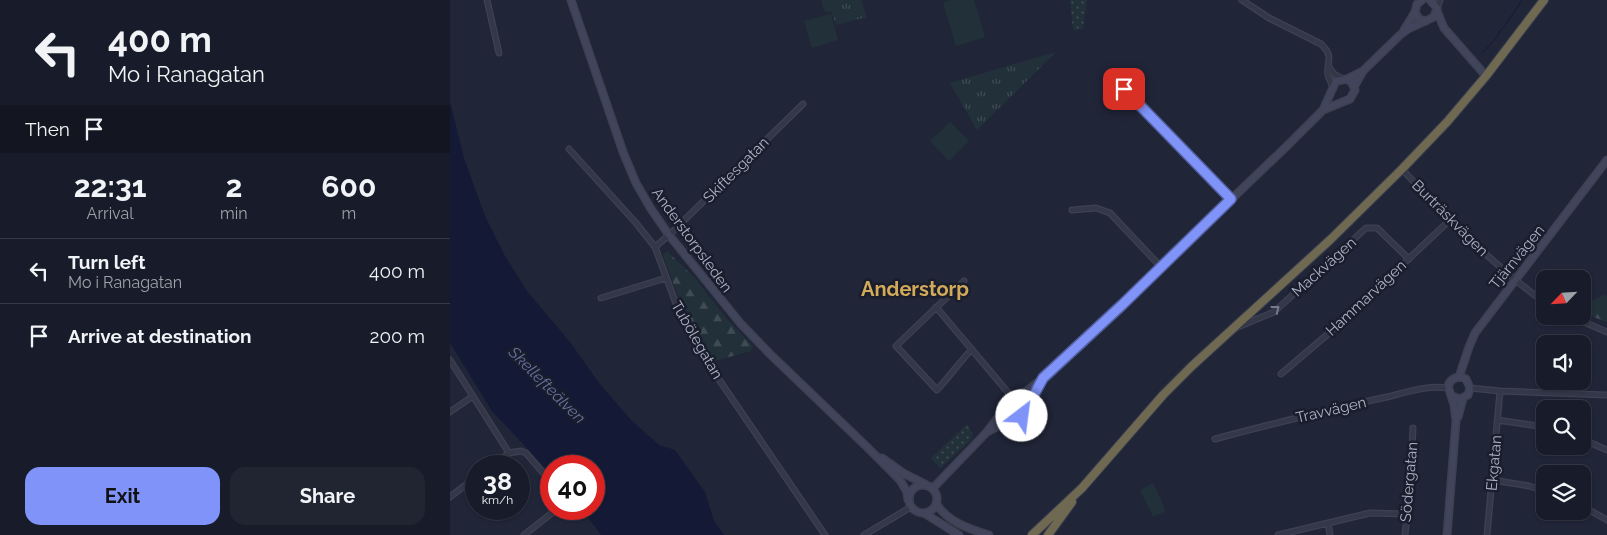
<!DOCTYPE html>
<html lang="en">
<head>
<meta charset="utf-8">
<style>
  :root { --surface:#181c2a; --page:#212532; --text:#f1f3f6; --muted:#9fa1a8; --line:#363a47; --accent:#7f93f8 }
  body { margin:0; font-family:Raleway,sans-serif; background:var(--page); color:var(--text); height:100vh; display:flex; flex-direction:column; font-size:19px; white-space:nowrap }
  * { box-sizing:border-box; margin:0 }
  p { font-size:16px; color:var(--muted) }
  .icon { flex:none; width:28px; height:28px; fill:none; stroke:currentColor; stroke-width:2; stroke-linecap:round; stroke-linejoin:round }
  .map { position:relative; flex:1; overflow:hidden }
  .side { display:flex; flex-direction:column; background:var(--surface); width:450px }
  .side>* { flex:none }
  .hud { background:#181c2a; color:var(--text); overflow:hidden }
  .needle { width:32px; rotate:245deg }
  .tools { position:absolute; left:1086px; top:270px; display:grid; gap:10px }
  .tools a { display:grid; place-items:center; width:55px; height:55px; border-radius:10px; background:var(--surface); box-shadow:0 1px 4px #0004,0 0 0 1px var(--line); font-size:25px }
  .speed { position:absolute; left:15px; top:455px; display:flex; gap:10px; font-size:25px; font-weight:700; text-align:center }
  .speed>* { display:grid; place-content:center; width:65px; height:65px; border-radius:50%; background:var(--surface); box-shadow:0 1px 4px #0004,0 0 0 1px var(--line); line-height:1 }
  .speed small { font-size:12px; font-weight:400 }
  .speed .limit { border:8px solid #d22; background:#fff; color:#111 }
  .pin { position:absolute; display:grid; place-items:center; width:42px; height:42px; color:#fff; margin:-21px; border-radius:10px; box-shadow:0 2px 8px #0006 }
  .me { position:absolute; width:55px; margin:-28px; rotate:30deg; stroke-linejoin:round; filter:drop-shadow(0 0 4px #0008) }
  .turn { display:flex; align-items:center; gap:18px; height:105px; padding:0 25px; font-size:22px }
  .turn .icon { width:65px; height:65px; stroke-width:2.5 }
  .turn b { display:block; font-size:35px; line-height:42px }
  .then { display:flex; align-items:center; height:48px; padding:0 25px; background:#0003; gap:10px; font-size:19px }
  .eta { display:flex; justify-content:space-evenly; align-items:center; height:85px; text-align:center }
  .eta b { font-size:30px; font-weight:700; line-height:35px }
  .cta { display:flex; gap:10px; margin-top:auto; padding:10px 25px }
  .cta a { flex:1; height:58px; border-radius:15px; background:var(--accent); color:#111; font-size:20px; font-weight:700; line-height:58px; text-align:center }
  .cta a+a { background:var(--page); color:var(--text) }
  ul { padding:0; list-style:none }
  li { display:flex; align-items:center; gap:15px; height:65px; padding:0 25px; border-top:1px solid var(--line) }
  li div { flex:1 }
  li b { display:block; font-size:19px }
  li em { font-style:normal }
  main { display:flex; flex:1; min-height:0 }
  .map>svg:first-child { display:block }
</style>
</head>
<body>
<main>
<section class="side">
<div class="hud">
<div class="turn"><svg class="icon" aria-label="left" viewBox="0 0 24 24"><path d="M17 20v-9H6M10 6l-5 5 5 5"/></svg><div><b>400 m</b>Mo i Ranagatan</div></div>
<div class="then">Then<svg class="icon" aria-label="arrive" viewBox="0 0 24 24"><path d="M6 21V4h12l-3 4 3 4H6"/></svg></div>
</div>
<div class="eta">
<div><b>22:31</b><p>Arrival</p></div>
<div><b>2</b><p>min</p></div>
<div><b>600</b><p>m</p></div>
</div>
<ul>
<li><svg class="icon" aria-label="left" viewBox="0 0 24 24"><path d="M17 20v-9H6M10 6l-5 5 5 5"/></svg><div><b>Turn left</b><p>Mo i Ranagatan</p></div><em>400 m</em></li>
<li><svg class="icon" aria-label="arrive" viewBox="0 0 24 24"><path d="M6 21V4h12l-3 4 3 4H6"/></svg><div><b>Arrive at destination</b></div><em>200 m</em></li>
</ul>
<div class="cta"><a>Exit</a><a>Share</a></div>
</section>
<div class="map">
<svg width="1157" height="535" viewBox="0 0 1157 535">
  <defs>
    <pattern id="grass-dots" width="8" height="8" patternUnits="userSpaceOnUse" patternTransform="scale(1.25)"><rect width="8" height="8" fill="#223139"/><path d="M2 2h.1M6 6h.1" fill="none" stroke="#404c54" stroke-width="1.8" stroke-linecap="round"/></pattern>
    <pattern id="forest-firs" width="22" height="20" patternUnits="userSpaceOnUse" patternTransform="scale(1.25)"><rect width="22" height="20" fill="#223139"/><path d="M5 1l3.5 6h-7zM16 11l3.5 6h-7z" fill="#404c54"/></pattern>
    <pattern id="park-tufts" width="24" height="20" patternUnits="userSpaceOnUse" patternTransform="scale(1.25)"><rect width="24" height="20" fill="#223139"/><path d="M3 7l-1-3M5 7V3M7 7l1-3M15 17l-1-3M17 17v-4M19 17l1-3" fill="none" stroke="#404c54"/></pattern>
  </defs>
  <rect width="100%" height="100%" fill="#202538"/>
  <path fill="url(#grass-dots)" d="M620 0H637L633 29 623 30Z
    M517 424 523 435 520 441 490 468 481 458Z"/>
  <path fill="url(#forest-firs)" d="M217 251 244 277 276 318 303 346 301 351 264 361C241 328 226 293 213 255Z
    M1154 295 1157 296V322L1133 313 1140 302Z"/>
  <path fill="url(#park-tufts)" d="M371 0H411L417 17 386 25 381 11 375 12Z
    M606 52 527 130 500 83Z"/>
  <path fill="#223139" d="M501 0H524L535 37 506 46 493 3Z
    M381 14 388 40 362 48 354 21Z
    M500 122 519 141 499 161 480 141Z
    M703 483 716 511 703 517 690 490Z"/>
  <path fill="#141a35" d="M0 102 14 158 35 216 55 256 77 291 120 342 149 383 181 420 209 445 225 450 255 492 264 521 274 535H151L132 509H144V466H101V474L42 411 0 343Z"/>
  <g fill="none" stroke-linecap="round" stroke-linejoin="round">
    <path stroke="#141a35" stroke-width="1" d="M1033 52C1037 47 1044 42 1047 37 1050 32 1049 30 1054 27L1072 0"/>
    <defs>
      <path id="street" d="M37 0 49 53
        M792 0 819 18 871 44C885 58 876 60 878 75 879 79 881 83 883 87
        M987 8 990 0
        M879 67 884 74 893 79
        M666 81 781 199
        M119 149 186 223 205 247 228 309 255 359 375 535
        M952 169C996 218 1042 264 1095 303
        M622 210 646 208 660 213 711 267
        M205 247 219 235 353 104
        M514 281 446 346 487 390C499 377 509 363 521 350
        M151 298 216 278
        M486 307 561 396
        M1120 316 1157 332
        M788 327 824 312 916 228H927L959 259
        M0 360 59 453 71 451 76 453 101 482
        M831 374 885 328 1000 220
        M1020 388 1050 391 1157 395
        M0 412 23 396
        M1047 420 1095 427
        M765 439C822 424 879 409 937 397 957 392 978 385 998 388
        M1132 439 1157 450
        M41 466 59 453
        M1043 480 1079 486 1095 491
        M0 497 26 477
        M1132 506 1157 520
        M878 523 880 535
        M74 535 107 509
        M414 535 461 507
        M828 535 920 513 956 514
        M955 535 960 490 963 428
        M1037 535 1050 391"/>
      <path id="secondary" d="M121 0 173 152 186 183 201 209 219 235 291 324 320 354 417 447 450 480 457 492 458 500
        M972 0 967 4 965 12 969 19 976 21
        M987 11 994 28 1036 76
        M954 30 965 12
        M897 79 913 71
        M904 87 913 71 950 35 958 29 984 17 987 8 980 0
        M1009 377 1019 347 1025 333 1157 160
        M569 394 577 399 579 407 575 415 566 417 561 415 556 407 559 399 563 395 569 394 578 390 593 378 673 303 838 145 873 110 886 81 897 79 902 83 905 90 900 99 873 110
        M579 404 593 379
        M1008 417 1013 398
        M539 431 566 417
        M432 458 453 473 475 484
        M459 499a14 14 0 1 1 28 0a14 14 0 1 1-28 0Z
        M483 488 536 433 556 407
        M486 503C497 522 520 529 539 535
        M474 513 509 535
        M997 535 1006 421 1004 405 998 386C1001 378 1008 375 1016 379L1020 388 1018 395 1009 399 1002 396"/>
      <path id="highway" d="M582 535 632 488 713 395 742 366 881 239 952 169 997 122 1036 76 1094 0
        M598 535 622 502"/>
    </defs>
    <use href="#street" stroke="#3d4152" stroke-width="7"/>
    <use href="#secondary" stroke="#3d4152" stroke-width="9"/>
    <use href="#highway" stroke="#3b3f50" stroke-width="10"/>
    <use href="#street" stroke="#343748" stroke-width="4.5"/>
    <use href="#secondary" stroke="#41455b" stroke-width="6"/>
    <use href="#highway" stroke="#6e6950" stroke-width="8"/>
  </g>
  <defs><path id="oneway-chevron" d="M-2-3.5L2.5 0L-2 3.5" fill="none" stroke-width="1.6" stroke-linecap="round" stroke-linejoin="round" transform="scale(1.25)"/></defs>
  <use stroke="#777a8d" href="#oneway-chevron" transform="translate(826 309) rotate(-38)"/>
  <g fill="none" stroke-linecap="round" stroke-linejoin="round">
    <defs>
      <path id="route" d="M572 416 578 410 579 404 593 378 673 304 781 199 674 89"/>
    </defs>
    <use href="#route" stroke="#5360a1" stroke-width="12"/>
    <use href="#route" stroke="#7f93f8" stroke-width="9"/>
  </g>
  <g text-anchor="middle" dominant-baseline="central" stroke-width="5" stroke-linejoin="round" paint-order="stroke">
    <g font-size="15" fill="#aeb1c5" stroke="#191d2c">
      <text transform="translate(286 170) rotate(-45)">Skiftesgatan</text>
      <text transform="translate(1000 218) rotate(45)">Burträskvägen</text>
      <text transform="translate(242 240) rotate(54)">Anderstorpsleden</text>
      <text transform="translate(1067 257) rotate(-51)">Tjärnvägen</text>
      <text transform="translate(874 267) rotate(-42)">Mackvägen</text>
      <text transform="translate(916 298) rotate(-43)">Hammarvägen</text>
      <text transform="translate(247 340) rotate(60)">Tubölegatan</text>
      <text transform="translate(881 410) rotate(-13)">Travvägen</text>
      <text transform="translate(1044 463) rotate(-85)">Ekgatan</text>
      <text transform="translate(959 482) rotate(-85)">Södergatan</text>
    </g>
    <g font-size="16" font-style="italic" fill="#6673a4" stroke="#191d2c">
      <text transform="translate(97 385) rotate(45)">Skellefteälven</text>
    </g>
    <g font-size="20" font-weight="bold" fill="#d3aa5a" stroke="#191d2c">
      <text x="465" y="289">Anderstorp</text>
    </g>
  </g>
</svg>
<div class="tools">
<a><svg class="needle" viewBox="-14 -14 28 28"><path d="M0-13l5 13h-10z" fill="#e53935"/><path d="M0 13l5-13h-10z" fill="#9fa1a8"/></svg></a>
<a><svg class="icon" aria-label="sound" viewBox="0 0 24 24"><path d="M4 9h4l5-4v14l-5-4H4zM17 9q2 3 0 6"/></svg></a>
<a><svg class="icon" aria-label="search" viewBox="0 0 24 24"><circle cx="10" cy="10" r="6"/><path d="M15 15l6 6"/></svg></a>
<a><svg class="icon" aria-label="layers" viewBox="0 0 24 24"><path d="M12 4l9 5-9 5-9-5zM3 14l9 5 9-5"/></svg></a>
</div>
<div class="speed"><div>38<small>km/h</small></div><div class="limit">40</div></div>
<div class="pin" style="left:674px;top:89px;background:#d93025"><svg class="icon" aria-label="arrive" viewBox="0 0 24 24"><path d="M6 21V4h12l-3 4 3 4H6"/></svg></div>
<svg class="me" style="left:572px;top:416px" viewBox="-20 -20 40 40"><circle r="19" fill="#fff"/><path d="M0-13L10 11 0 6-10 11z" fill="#7f93f8"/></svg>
</div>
</main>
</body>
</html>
